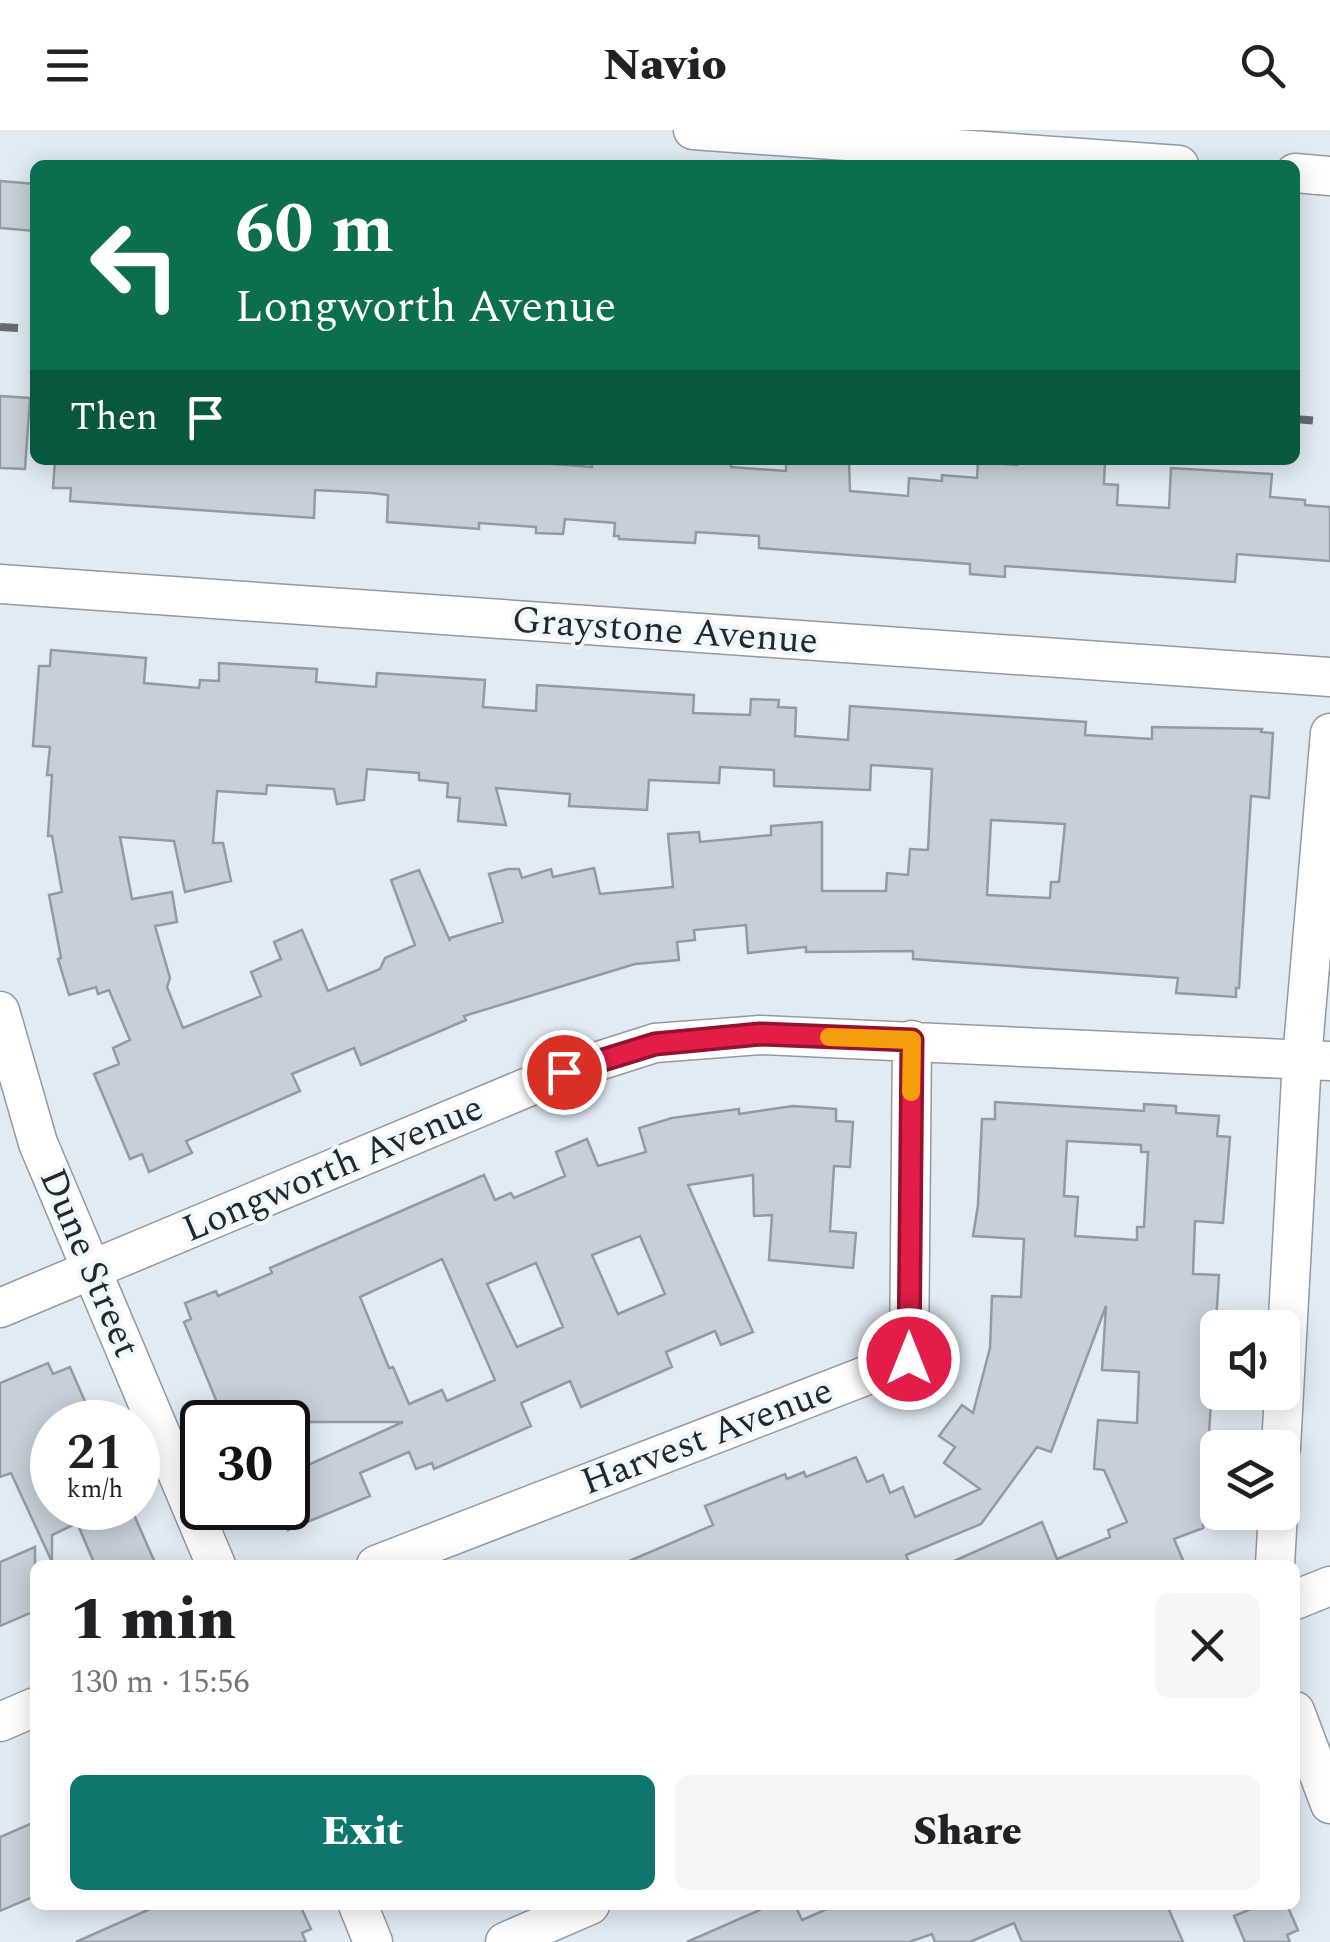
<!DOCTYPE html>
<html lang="en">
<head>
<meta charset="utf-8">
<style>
  :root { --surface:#fff; --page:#f6f6f6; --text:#202124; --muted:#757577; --accent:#0f766e }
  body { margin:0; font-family:Spectral,serif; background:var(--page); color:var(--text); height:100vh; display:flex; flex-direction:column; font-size:38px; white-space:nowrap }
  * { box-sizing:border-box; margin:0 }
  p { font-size:32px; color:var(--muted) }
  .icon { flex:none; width:55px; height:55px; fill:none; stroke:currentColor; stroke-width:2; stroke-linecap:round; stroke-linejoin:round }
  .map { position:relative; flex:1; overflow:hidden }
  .details { position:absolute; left:30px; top:1430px; width:1270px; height:350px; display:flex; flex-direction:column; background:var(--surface); border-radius:15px; box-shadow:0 5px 25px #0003 }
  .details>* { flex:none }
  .guide { position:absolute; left:30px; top:30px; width:1270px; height:305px; border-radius:15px; box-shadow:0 5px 25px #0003; background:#0b6e4f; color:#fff; overflow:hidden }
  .fabs { position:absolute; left:1200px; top:1180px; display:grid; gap:20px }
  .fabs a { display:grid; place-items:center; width:100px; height:100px; border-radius:15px; background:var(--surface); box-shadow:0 5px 25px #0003; font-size:50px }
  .speed { position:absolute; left:30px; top:1270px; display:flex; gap:20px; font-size:50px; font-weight:700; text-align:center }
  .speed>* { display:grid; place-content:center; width:130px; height:130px; border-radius:50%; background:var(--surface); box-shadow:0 5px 25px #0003; line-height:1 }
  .speed small { font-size:25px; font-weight:400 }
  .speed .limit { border:5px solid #111; border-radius:15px; background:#fff; color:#111 }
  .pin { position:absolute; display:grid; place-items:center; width:85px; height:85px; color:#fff; margin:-42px; border:5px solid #fff; border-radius:50%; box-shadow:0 2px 10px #0007 }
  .me { position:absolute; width:110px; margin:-55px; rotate:0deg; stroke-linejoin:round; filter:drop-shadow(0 0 8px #0008) }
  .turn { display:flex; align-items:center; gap:35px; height:210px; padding:0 40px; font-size:45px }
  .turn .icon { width:130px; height:130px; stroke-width:2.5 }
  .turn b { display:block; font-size:70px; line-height:85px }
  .then { display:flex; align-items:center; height:95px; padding:0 40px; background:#0003; gap:20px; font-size:38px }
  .round { display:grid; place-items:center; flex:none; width:105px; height:105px; border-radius:15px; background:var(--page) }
  .headline { display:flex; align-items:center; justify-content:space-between; height:170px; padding:0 40px }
  h1 { font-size:60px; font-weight:800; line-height:75px }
  .cta { display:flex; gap:20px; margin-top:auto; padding:20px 40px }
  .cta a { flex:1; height:115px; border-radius:15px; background:var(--accent); color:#fff; font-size:40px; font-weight:800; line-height:115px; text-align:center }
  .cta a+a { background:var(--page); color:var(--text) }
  header { display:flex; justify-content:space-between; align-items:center; height:130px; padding:0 40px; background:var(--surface); font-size:45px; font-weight:800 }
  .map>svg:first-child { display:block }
</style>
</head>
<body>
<header><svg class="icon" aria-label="menu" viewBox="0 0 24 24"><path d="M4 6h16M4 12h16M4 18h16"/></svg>Navio<svg class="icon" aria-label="search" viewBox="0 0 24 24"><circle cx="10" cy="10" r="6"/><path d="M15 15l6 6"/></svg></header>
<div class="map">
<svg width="1330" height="1812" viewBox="0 0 1330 1812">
  <rect width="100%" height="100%" fill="#e1ebf4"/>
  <path fill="#c7d0d9" stroke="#929ba3" stroke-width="2.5" fill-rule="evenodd" d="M0 51 35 54V101L0 98Z
    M0 266 30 268 25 339 0 338Z
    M55 330H503L592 337V330H731V337L786 341V330H849L850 361 908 366 909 348 942 351V345L977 348 978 332 1017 335V330H1105L1104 354 1118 355 1117 375 1169 378 1171 338 1272 344 1270 367 1305 370V375L1330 377V431L1237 424 1235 452 1005 436V447L970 444V434L759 418V406L696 402 695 413 619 409V406H614L615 393 565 389 563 404 536 403V397L479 393V399L387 392 388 365 372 363 315 360 314 388 70 371 71 358H53Z
    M51 520 146 528 144 553 199 558 200 550 219 551V533L317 539 316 552 376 557 377 543 485 550 483 577 536 581 537 555 694 565 693 583 750 585 751 569 779 570 778 577 796 578 795 606 848 610 850 576 1086 592 1085 605 1152 609V597L1262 599 1261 602 1273 603 1269 668 1251 666 1239 858H1236V867L1176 863 1178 848 913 829V821L806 822V817L748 823 746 795 694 800 695 810 677 812 679 830 635 834 464 886 466 890 361 935 354 918 292 944 300 961 186 1011 192 1023 149 1042 142 1024 130 1029 94 944 119 934 113 918 130 910 109 860 98 864 96 857 69 865 58 829 61 828 49 765 62 762 52 706H48L52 645H47L50 617 33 616 39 536H50ZM871 635 932 639 928 720 910 719 908 745 887 743 886 761H822V692L771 696V705L700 712 699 702 668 704 673 757 600 764 594 738 553 747 551 739 522 748 519 739H508L489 744 503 792 450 808V811L419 740 391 750 415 815 385 828 380 839 328 861 302 800 274 812 281 829 251 842 261 866 183 898 167 857 170 848 155 796 177 792 172 762 132 769 120 707 174 711 185 762 231 751 223 713H213L217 661 266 664 267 655 334 659 337 674 364 670 367 639 419 643V650L448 653 447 667 460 668 458 691 506 695 496 658 570 664 569 676 647 680 649 650 719 653 720 637 774 640V656L870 660ZM991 690 1065 694 1059 752H1051L1050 768 987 765Z
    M995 972 1144 981V974L1176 976V983L1219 986 1217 1006 1230 1007 1223 1093 1195 1091 1193 1144 1219 1145 1203 1398 1174 1409 1185 1435H945L1042 1392 1057 1429 1110 1407 1108 1400 1127 1392 1104 1340 1094 1339 1098 1290 1137 1293 1139 1242 1102 1240 1106 1176 1051 1322 1037 1317 981 1394 906 1425 910 1435H620L713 1395 705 1376 785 1344 787 1349 804 1342 806 1347 856 1327 867 1352 883 1345 890 1363 903 1357 915 1387 980 1359 944 1333 955 1317 939 1306 962 1275 973 1283 990 1218 992 1166 1021 1167 1024 1109 973 1106 978 1075 982 989H995ZM1067 1011 1141 1015V1022H1148L1144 1097H1137V1110L1075 1106 1078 1067 1064 1066Z
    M793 976 836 979V991L853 992 850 1037 834 1036 830 1101 856 1103 853 1138 769 1130 772 1085 754 1086 753 1045 688 1055 753 1202 721 1215 715 1201 666 1222 672 1237 581 1277 570 1251 521 1273 531 1296 434 1339 432 1333 416 1339 409 1322 360 1343 370 1366 288 1400V1344L403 1292H225L184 1192 191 1189 185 1173 216 1161 218 1166 272 1143 270 1138 484 1045 495 1070 511 1063 514 1068 565 1046 556 1022 587 1009 598 1036 646 1022 639 998 672 988 739 979V984ZM640 1106 665 1164 618 1184 592 1125ZM442 1129 495 1250 447 1271 442 1260 409 1274 393 1237 389 1238 360 1167ZM536 1133 563 1197 517 1217 487 1154Z
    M48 1233 53 1244 70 1237 94 1292H52V1378H131L156 1435H95L77 1393 52 1405V1432L11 1343 0 1347V1253Z
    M35 1417V1481L0 1496V1432Z
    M35 1692V1766L0 1781V1707Z
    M159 1775H300L311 1799 302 1803 306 1812H76Z
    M771 1775H795L802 1790 836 1775H1167L1183 1812H1022L1014 1793 970 1812H935L932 1804 909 1812H687Z
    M1261 1775H1287L1298 1800 1287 1805 1290 1812H1245L1234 1786Z"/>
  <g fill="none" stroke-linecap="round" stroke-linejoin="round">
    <defs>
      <path id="street" d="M693 0 1179 35
        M1295 43 1330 46
        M0 454 1330 547
        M0 881 38 1013 216 1435
        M0 1178 564 942 655 913 760 905 1330 931
        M1281 1318 1302 929 1330 603
        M376 1435 909 1229 912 910
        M1275 1435 1278 1382
        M1295 1470 1330 1456
        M1295 1581 1330 1674
        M0 1592 35 1577
        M358 1775 373 1812
        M505 1812 590 1775"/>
    </defs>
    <use href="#street" stroke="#919aa3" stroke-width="41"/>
    <use href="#street" stroke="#fff" stroke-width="38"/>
    <path stroke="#656b70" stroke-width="8" stroke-dasharray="18 18" stroke-linecap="butt" d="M0 197 35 199
      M1295 289 1330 292"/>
  </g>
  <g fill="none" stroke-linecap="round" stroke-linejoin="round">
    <defs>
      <path id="route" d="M564 942 655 914 760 904 912 910 909 1229"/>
    </defs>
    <use href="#route" stroke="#92132f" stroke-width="25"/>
    <use href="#route" stroke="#e11d48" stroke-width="18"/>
    <path stroke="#f59e0b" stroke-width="18" d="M829 907 912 910 911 962"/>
  </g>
  <g text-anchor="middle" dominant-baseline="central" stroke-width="8" stroke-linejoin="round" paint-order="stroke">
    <g font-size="38" fill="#24282b" stroke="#f0f8ff">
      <text transform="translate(665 501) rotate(4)">Graystone Avenue</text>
      <text transform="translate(333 1039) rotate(-23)">Longworth Avenue</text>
      <text transform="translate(89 1133) rotate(67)">Dune Street</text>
      <text transform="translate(707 1307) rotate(-21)">Harvest Avenue</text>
    </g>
  </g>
</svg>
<div class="fabs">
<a><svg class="icon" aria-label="sound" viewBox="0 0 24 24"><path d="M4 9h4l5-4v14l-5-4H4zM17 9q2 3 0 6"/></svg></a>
<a><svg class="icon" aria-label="layers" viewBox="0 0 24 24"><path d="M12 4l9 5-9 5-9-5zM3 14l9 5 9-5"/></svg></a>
</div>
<div class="speed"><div>21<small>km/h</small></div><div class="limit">30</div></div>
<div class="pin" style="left:564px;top:942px;background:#d93025"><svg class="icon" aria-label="arrive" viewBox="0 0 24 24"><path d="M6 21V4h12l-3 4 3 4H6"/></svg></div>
<svg class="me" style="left:909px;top:1229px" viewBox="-20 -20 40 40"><circle r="17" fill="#e11d48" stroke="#fff" stroke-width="3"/><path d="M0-11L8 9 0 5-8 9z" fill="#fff"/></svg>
<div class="guide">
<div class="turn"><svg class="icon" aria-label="left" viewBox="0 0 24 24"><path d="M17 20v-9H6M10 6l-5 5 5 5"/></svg><div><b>60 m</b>Longworth Avenue</div></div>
<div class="then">Then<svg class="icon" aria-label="arrive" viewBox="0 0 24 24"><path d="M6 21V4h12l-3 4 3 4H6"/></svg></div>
</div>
<section class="details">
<div class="headline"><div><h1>1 min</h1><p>130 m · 15:56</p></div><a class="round"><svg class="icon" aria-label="close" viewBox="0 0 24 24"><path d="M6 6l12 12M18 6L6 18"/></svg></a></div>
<div class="cta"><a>Exit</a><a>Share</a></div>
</section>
</div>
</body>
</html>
